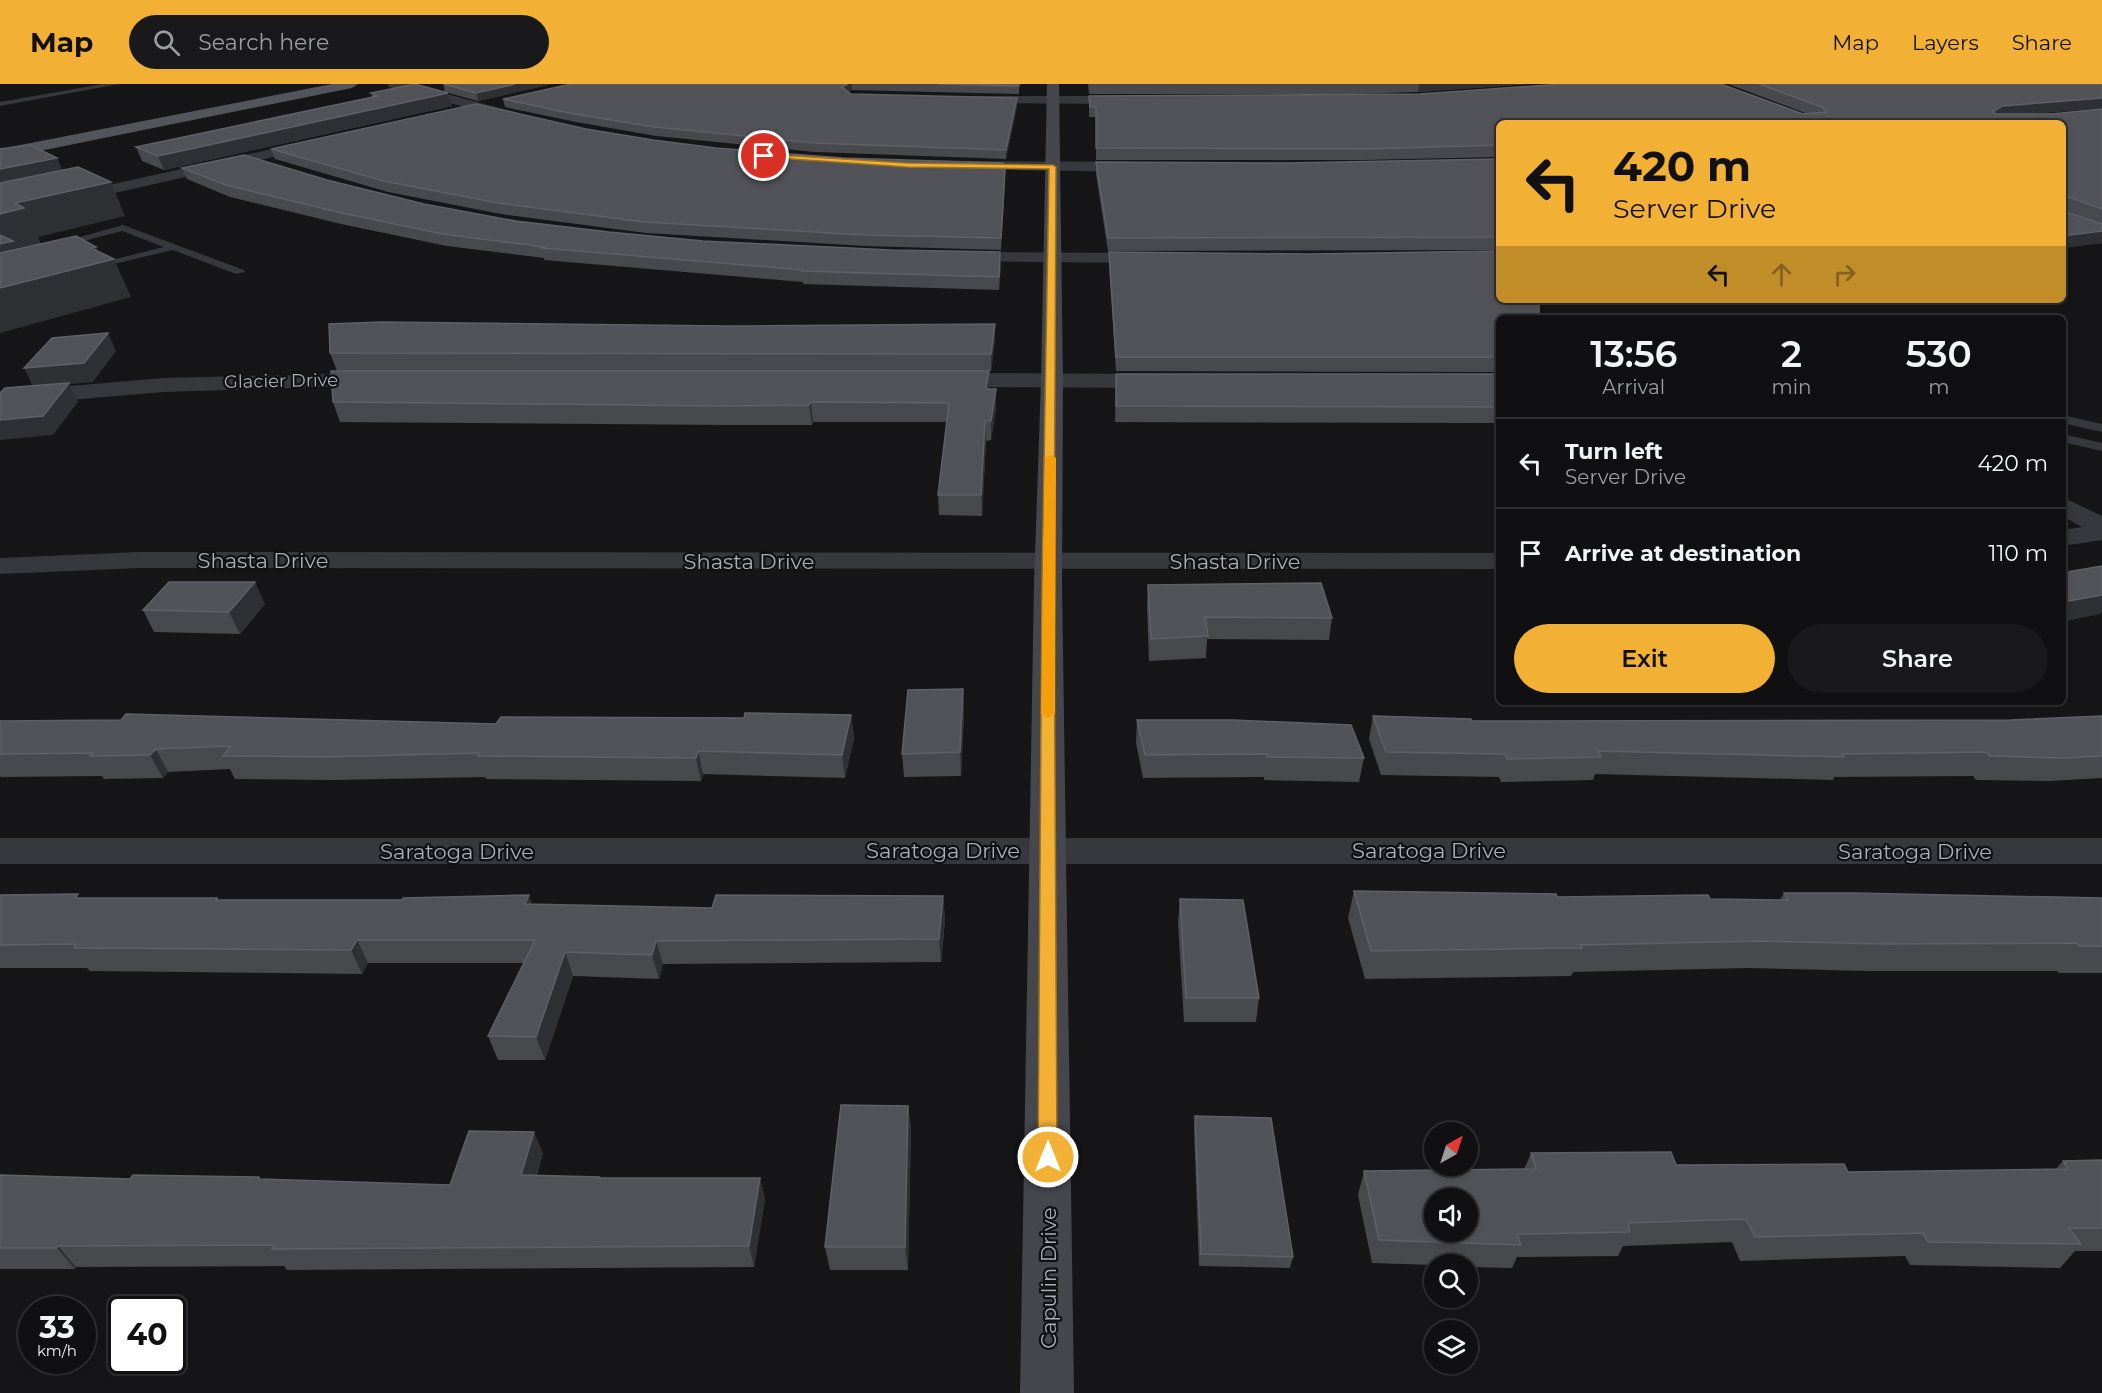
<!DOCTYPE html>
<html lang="en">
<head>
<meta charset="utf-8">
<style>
  :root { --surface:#101012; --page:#19191b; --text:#f1f3f6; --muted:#9c9d9f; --line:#303032; --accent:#f2b134 }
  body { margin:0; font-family:Montserrat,sans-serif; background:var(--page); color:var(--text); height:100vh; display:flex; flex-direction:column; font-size:22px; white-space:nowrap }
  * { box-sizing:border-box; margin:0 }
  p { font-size:20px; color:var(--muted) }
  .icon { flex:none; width:33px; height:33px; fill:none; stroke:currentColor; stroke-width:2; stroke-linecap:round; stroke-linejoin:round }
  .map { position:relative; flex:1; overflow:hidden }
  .panel { position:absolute; left:1496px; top:231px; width:570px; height:390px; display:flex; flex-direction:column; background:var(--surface); border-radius:9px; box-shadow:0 3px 9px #0003,0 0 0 2px var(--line) }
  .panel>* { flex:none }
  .top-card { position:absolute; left:1496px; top:36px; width:570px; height:183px; border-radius:9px; box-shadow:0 3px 9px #0003,0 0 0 2px var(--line); background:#f2b134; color:#111; overflow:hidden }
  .needle { width:39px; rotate:39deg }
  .fabs { position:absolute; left:1424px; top:1038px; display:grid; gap:12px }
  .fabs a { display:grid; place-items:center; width:54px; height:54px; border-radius:50%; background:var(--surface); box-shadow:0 3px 9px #0003,0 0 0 2px var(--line); font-size:30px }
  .speed { position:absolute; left:18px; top:1212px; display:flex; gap:12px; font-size:30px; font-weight:700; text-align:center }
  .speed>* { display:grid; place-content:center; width:78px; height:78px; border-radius:50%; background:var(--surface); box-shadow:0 3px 9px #0003,0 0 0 2px var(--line); line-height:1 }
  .speed small { font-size:15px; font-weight:400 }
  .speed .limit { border:3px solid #111; border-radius:9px; background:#fff; color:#111 }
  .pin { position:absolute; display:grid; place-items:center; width:51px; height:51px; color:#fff; margin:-26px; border:3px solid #fff; border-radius:50%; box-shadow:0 2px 6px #0007 }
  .me { position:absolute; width:66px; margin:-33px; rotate:0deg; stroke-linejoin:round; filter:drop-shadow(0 0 4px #0008) }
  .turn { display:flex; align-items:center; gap:21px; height:126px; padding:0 18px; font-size:27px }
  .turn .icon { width:78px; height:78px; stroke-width:2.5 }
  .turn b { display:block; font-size:42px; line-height:51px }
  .lanes { display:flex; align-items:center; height:57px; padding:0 18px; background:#0003; justify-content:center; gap:30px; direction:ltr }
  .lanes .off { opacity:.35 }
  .eta { display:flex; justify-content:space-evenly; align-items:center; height:102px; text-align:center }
  .eta b { font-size:36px; font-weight:600; line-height:42px }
  .cta { display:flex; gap:12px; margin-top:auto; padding:12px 18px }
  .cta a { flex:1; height:69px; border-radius:36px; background:var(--accent); color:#111; font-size:24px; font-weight:600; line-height:69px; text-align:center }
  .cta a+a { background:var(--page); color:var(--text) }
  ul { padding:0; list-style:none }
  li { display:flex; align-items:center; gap:18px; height:90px; padding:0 18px; border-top:2px solid var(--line) }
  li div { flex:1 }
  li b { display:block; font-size:22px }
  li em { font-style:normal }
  header { display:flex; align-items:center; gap:36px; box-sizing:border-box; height:84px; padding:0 30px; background:var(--accent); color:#111 }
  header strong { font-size:28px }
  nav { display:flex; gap:33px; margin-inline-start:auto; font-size:21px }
  .search { width:420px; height:54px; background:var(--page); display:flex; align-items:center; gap:15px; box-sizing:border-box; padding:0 21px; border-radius:33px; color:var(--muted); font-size:22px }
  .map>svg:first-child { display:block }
</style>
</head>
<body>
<header>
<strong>Map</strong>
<div class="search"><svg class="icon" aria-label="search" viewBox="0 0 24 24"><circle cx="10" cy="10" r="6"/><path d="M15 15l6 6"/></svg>Search here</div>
<nav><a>Map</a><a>Layers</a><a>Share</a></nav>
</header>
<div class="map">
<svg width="2102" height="1309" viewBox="0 0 2102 1309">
  <rect width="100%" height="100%" fill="#161618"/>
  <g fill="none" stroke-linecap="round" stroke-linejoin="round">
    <path fill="#37383d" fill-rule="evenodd" d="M103 0H119L0 22V18Z
      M123 141 244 186 245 188 236 190 173 166 88 186V182L164 163 122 147 57 164 52 161Z
      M2062 331 2102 340V348L2062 339Z
      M2062 350 2102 359V367L2062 358Z"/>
    <path fill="#37383d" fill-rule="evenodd" d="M388 0H409L519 29 521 32 514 36 389 3Z
      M972 12H1134L1141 16 1134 20 967 19 965 16Z
      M317 55 322 56 324 59 322 62 0 135V125Z
      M957 77 1140 78 1148 83 1140 88 952 85 949 82 952 79Z
      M954 168 1155 169 1161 170 1164 174 1161 178 1155 179 948 177 945 173 948 169Z
      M378 289 386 291 389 296 386 301 163 308 0 322V308L163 294Z
      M945 289 1161 290 1169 292 1172 297 1169 302 1161 304 945 303 937 301 934 296 937 291Z
      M2062 413 2102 432V456L2062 462V446L2082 443 2062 432Z
      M140 468 1498 469V485L140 484 0 490V474Z
      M0 754H2102V780H0Z"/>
    <path fill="#45474d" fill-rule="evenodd" d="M1047 0H1059L1063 297 1062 500 1074 1309H1020L1034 500 1041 297Z"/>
    <path fill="#53555c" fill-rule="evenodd" d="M332 0H358L352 4 0 75V65Z"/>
  </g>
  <path fill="#47494d" d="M443 0H552L478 17 445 8Z
    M571 0H1019V10L852 6 848 8 851 10 1017 14V22L1006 75 815 68 656 52 576 38 505 23 503 15Z
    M1088 0H1529L1418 8 1350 10H1089Z
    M1728 0H2102V24L2026 30H2051L2102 25V140L2067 127V128L2102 140V159L2062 164 1498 39V73L1363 76H1096V33H1089V12L1420 10 1808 30Z
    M371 9 452 22 164 86 142 77 136 63 372 13Z
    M586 45 653 56 716 64 1003 86 1005 97 1001 166 866 162 646 149 501 130 388 108 275 75 271 65Z
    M1498 75V166L1108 167 1096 90V78L1286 79Z
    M182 84 327 96 424 120 516 137 609 148 703 157 1001 180 999 206 803 200V198L544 176V174L447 162 341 140 230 113 187 95Z
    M1109 168 1308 170 1498 234V288L1116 287 1109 182Z
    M995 240V257L991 287H989V305L996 324 991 356 986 357 982 432 939 431 938 411 947 338H813L812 341H727L340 338 333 318 337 287 330 269 726 242Z
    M1116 290H1498V339L1115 338Z
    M1148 501 1332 534 1329 556 1207 555 1206 574 1149 577 1147 522Z
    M265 520 240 550 154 548 143 526Z
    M963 605 964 628 961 692 904 693 902 670Z
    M851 631 854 654 845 694 703 690 701 697 486 695 485 693 335 696 235 695 230 685 168 688 163 694 104 695 102 692 1 693 0 692V637L496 640Z
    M1373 632 1472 637 2011 636 2102 632V694L2049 697 1976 696 1973 692 1834 693 1833 696 1595 690 1593 696 1501 698 1499 693 1381 691 1369 655Z
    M1137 636 1364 674 1359 698 1264 696V693L1143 694 1136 659Z
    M1354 807 1557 813 1780 816 1784 809 2102 814V889H2059L2057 887H1868L1748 884 1573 888 1571 892 1365 895 1348 834Z
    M0 811 81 814H217L218 816 712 824 943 812 945 836 941 878 663 880 659 895 573 892 545 976H498L488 952 524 879H368L362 890 90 887 87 884H0Z
    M1180 815 1259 914 1256 938H1184L1178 839Z
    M908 1022 911 1045 908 1186H830L825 1163Z
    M1195 1032 1293 1173 1290 1184 1199 1182 1194 1044Z
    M543 1069 537 1091 599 1093 600 1094H760L765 1115 754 1183 287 1186 284 1182 76 1183 75 1185H0V1091L130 1095H261L450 1101Z
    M1531 1069 1676 1081 1848 1088 2055 1086 2063 1077 2102 1076V1167H2075L2060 1184 1910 1181 1905 1172 1740 1177 1732 1158 1623 1162 1618 1172 1517 1173 1512 1184 1467 1183V1180H1434V1181L1372 1179 1358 1111 1364 1087 1524 1086Z"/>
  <path fill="#2f3033" d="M515 0H552L478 17 476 9Z
    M848 0H852V6L843 11 842 3Z
    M1419 0H1529L1418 8Z
    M448 9 452 22 164 86 158 72Z
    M1017 14V22L1006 75V66Z
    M2102 14V24L1998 33 1993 28 2002 22Z
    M57 74 72 107 111 98 125 132 38 153 41 160 0 202V85Z
    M1005 86V97L1001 166V154Z
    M2102 147V159L2062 164V152Z
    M96 163 103 178 114 175 131 213 0 249V204Z
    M1000 168 1001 180 999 206V193Z
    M995 240V257L991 287V270Z
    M108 249 116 267 93 298 69 300 78 318 53 351 0 356V336L33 303 24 284Z
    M989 287V305H986Z
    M996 305V324L991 356V337Z
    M811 318 813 338 812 341 809 321Z
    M985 337 986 357 982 432 981 411Z
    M255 498 265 520 240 550 229 528Z
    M2102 511V527L2100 530 2062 538V518Z
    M963 605 964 628 961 692 960 668Z
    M851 631 854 654 845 694 842 671Z
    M156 665 168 688 163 694 150 671Z
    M698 667 703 690 701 697 696 674Z
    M529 811 537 834 525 820Z
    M943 812 945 836 941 878 939 855Z
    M357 856 368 879 362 890 351 866Z
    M656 857 663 880 659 895 652 871Z
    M565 868 573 892 545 976 536 953Z
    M908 1022 911 1045 908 1186 905 1163Z
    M534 1048 543 1069 530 1112 521 1091Z
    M760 1094 765 1115 754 1183 749 1162Z
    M58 1162 76 1183 75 1185 57 1164Z"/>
  <path fill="#525359" stroke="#5f6168" stroke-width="1.5" fill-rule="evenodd" d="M415 0 448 9 158 72 136 63 378 12 371 9Z
    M444 0H515L476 9Z
    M571 0H848L842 3 851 10 1017 14 1006 66 814 59 655 43 574 30 503 15Z
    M938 0H1019V2Z
    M1563 0H1721L1803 30 1826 28 1822 23 1759 0H2102V14L2002 22 1993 28 1996 30H2051L2102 25V125L2069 113 2066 116 2067 128 2102 140V147L2062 152V39H1498V61L1365 65 1096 64V23H1090L1089 12 1420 10Z
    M476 20 586 45 653 56 716 64 842 74 1003 79 1002 86H1005L1001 154 865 151 644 138 498 119 384 97 271 65Z
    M30 61 57 74 0 85V65Z
    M244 71 327 96 424 120 516 137 609 148 703 157 891 166 1000 168 999 193 802 187 803 186 542 164 544 163 443 150 337 128 226 101 182 84Z
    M1498 75V153L1108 154 1096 78 1286 79Z
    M78 83 111 98 15 119 24 124 0 130V99Z
    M0 151 13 157 0 160Z
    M76 152 96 163 91 164 114 175 0 204V169Z
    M1498 167V216H1539V234H1498V273H1116L1109 168 1308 170Z
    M382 238 726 242 995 240 991 270 330 269 329 240Z
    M108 249 84 279 24 284 52 254Z
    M331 287H989L986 305H996L991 337H985L981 411H938L949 319 811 318 809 321 724 322 333 318Z
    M1116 290H1498V323L1116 322Z
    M69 299 43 332 0 336V309L5 304Z
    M2102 482V511L2062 518V489Z
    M169 498H255L229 528 143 526Z
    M1321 499 1332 534 1205 533 1208 552 1151 555 1148 501Z
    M963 605 960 668 902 670 908 606Z
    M745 629 851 631 842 671 698 667 696 674 478 672 479 669 325 673 223 672 231 662 156 665 150 671 90 672 93 669 0 670V637L121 636 126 630 496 640 501 633 744 634Z
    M1373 632 1471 635 1472 637 2011 636 2102 632V672L2064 674 1990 672 1986 668 1842 670 1844 673 1598 667 1601 673 1507 675 1505 670 1386 668Z
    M1137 636H1233L1351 641 1364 674 1267 673V670L1145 671Z
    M1354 807 1556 810 1557 813 1708 811 1710 815 1788 816 1784 809H1852L2102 814V862H2079L2077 859 1884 860 1762 857 1580 861 1582 864 1371 867Z
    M78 810 75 814H217L216 816H402L403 814 529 811 525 820 712 824 716 811 943 812 939 855 656 857 652 871 565 868 536 953 488 952 535 856H357L351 866 74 864 76 860 0 861V811Z
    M1180 815 1243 816 1259 914H1186Z
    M841 1021 908 1022 905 1163H825Z
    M1195 1032 1271 1034 1293 1173 1201 1170Z
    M469 1047 534 1048 521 1091 599 1093 598 1094H760L749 1162 272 1165 274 1161 58 1162 57 1164H0V1091L130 1095 133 1091 259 1093V1095L450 1101Z
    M1671 1068 1676 1081 1844 1080 1848 1088 2068 1085 2063 1077 2102 1076V1144H2069L2081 1160 1928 1158 1923 1149 1755 1153 1746 1135 1628 1139 1630 1148 1517 1150 1521 1161 1379 1156 1364 1087 1536 1085 1531 1069ZM1434 1114H1467V1148H1434Z"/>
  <path fill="#f2b134" stroke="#9d7322" stroke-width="1.5" d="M764 70 907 79 1053 81 1056 83 1054 500 1057 1073 1054 1079 1048 1081 1041 1079 1038 1073 1042 500 1049 85 907 83 762 73Z"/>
  <path fill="#f59e0b" d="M1051 371 1056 374 1055 630 1048 634 1041 630 1045 374Z"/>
  <g text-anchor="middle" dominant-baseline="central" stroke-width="4.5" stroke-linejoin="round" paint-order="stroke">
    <g font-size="18" fill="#a8adb8" stroke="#111113">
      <text transform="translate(281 297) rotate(-1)">Glacier Drive</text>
    </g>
    <g font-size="21" fill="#a8adb8" stroke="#111113">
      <text x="263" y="476">Shasta Drive</text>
      <text x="749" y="477">Shasta Drive</text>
      <text x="1235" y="477">Shasta Drive</text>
      <text x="943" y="766">Saratoga Drive</text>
      <text x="1429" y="766">Saratoga Drive</text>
      <text x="457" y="767">Saratoga Drive</text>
      <text x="1915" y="767">Saratoga Drive</text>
      <text transform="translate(1048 1194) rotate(-90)">Capulin Drive</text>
    </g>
  </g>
</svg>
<div class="fabs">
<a><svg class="needle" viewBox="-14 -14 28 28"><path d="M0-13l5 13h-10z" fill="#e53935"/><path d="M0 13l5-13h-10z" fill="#9c9d9f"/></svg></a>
<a><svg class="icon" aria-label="sound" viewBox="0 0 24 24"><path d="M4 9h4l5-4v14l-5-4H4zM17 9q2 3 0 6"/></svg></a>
<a><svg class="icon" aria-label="search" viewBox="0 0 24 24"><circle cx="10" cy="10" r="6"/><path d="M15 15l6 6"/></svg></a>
<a><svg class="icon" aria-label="layers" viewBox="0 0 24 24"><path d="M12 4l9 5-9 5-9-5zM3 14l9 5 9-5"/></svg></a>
</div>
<div class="speed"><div>33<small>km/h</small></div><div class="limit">40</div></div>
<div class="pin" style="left:764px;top:72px;background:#d93025"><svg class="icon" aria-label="arrive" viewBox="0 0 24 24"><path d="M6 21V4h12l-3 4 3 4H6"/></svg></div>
<svg class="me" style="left:1048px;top:1073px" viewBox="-20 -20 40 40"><circle r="17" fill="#f2b134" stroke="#fff" stroke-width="3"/><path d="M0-11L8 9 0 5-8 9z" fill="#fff"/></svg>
<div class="top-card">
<div class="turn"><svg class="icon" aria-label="left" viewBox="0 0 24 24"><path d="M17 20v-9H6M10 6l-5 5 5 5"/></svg><div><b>420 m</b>Server Drive</div></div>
<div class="lanes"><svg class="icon" aria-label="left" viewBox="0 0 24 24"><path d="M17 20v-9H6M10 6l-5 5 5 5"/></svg><svg class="icon off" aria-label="ahead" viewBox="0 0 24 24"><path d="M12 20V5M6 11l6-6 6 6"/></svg><svg class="icon off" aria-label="right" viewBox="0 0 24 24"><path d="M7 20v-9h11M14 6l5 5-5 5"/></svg></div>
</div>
<section class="panel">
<div class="eta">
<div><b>13:56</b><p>Arrival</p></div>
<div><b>2</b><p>min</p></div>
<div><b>530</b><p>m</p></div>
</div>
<ul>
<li><svg class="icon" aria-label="left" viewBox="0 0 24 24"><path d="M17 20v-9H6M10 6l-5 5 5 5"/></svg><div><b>Turn left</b><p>Server Drive</p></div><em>420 m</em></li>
<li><svg class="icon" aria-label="arrive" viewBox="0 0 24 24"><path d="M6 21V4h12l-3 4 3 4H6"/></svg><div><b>Arrive at destination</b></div><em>110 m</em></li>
</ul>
<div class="cta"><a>Exit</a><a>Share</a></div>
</section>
</div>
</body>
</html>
